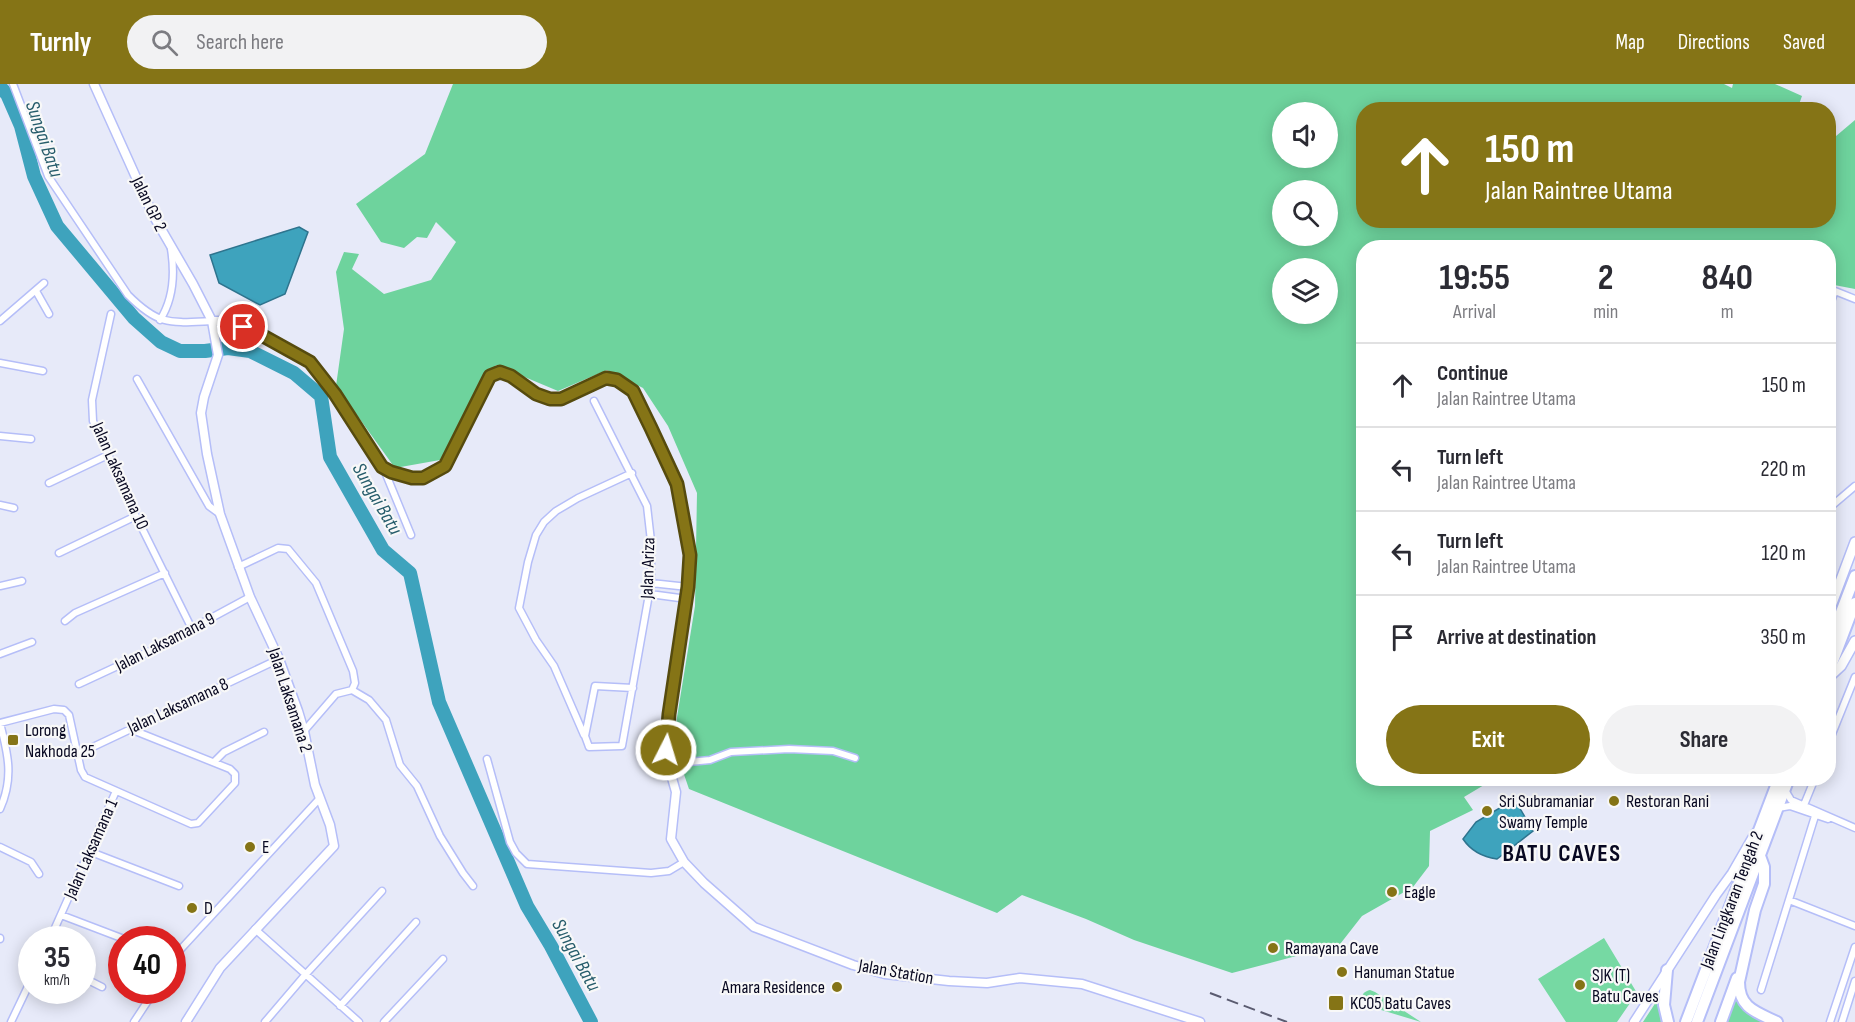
<!DOCTYPE html>
<html lang="en">
<head>
<meta charset="utf-8">
<style>
  :root { --surface:#fff; --page:#f2f2f3; --text:#2b2b33; --muted:#7c7c81; --line:#e1e1e2; --accent:#857416 }
  body { margin:0; font-family:"Sofia Sans Condensed",sans-serif; background:var(--page); color:var(--text); height:100vh; display:flex; flex-direction:column; font-size:22px; white-space:nowrap }
  * { box-sizing:border-box; margin:0 }
  p { font-size:20px; color:var(--muted) }
  .icon { flex:none; width:33px; height:33px; fill:none; stroke:currentColor; stroke-width:2; stroke-linecap:round; stroke-linejoin:round }
  .map { position:relative; flex:1; overflow:hidden }
  .details { position:absolute; left:1356px; top:156px; width:480px; height:546px; display:flex; flex-direction:column; background:var(--surface); border-radius:24px; box-shadow:0 3px 15px #0003 }
  .details>* { flex:none }
  .guide { position:absolute; left:1356px; top:18px; width:480px; height:126px; border-radius:24px; box-shadow:0 3px 15px #0003; background:#857416; color:#fff; overflow:hidden }
  .controls { position:absolute; left:1272px; top:18px; display:grid; gap:12px }
  .controls a { display:grid; place-items:center; width:66px; height:66px; border-radius:50%; background:var(--surface); box-shadow:0 3px 15px #0003; font-size:30px }
  .speed { position:absolute; left:18px; top:842px; display:flex; gap:12px; font-size:30px; font-weight:700; text-align:center }
  .speed>* { display:grid; place-content:center; width:78px; height:78px; border-radius:50%; background:var(--surface); box-shadow:0 3px 15px #0003; line-height:1 }
  .speed small { font-size:15px; font-weight:400 }
  .speed .limit { border:9px solid #d22; background:#fff; color:#111 }
  .pin { position:absolute; display:grid; place-items:center; width:51px; height:51px; color:#fff; margin:-26px; border:3px solid #fff; border-radius:50%; box-shadow:0 2px 6px #0007 }
  .me { position:absolute; width:66px; margin:-33px; rotate:5deg; stroke-linejoin:round; filter:drop-shadow(0 0 4px #0008) }
  .turn { display:flex; align-items:center; gap:21px; height:126px; padding:0 30px; font-size:27px }
  .turn .icon { width:78px; height:78px; stroke-width:2.5 }
  .turn b { display:block; font-size:42px; line-height:51px }
  .eta { display:flex; justify-content:space-evenly; align-items:center; height:102px; text-align:center }
  .eta b { font-size:36px; font-weight:700; line-height:42px }
  .primary-button { display:flex; gap:12px; margin-top:auto; padding:12px 30px }
  .primary-button a { flex:1; height:69px; border-radius:36px; background:var(--accent); color:#fff; font-size:24px; font-weight:700; line-height:69px; text-align:center }
  .primary-button a+a { background:var(--page); color:var(--text) }
  ul { padding:0; list-style:none }
  li { display:flex; align-items:center; gap:18px; height:84px; padding:0 30px; border-top:2px solid var(--line) }
  li div { flex:1 }
  li b { display:block; font-size:22px }
  li em { font-style:normal }
  header { display:flex; align-items:center; gap:36px; box-sizing:border-box; height:84px; padding:0 30px; background:var(--accent); color:#fff }
  header strong { font-size:28px }
  nav { display:flex; gap:33px; margin-inline-start:auto; font-size:21px }
  .search { width:420px; height:54px; background:var(--page); display:flex; align-items:center; gap:15px; box-sizing:border-box; padding:0 21px; border-radius:33px; color:var(--muted); font-size:22px }
  .map>svg:first-child { display:block }
</style>
</head>
<body>
<header>
<strong>Turnly</strong>
<div class="search"><svg class="icon" aria-label="search" viewBox="0 0 24 24"><circle cx="10" cy="10" r="6"/><path d="M15 15l6 6"/></svg>Search here</div>
<nav><a>Map</a><a>Directions</a><a>Saved</a></nav>
</header>
<div class="map">
<svg width="1855" height="938" viewBox="0 0 1855 938">
  <rect width="100%" height="100%" fill="#e7eaf9"/>
  <path fill="#76d9a3" d="M1604 854 1637 909 1617 938H1566L1538 895Z
    M1370 906 1375 908 1421 938 1368 922C1360 917 1360 908 1370 906Z
    M1658 915 1661 938H1643Z
    M1733 915C1744 921 1756 931 1768 938H1726Z"/>
  <path fill="#6ed39d" fill-rule="evenodd" d="M453 0H1724L1732 4 1733 0H1775L1802 12 1797 26H1364V136H1828L1829 58 1855 36V205L1829 200 1828 164H1364V694L1494 695 1464 713 1473 726 1430 747 1429 782 1413 803 1362 832 1337 864 1300 871 1232 889 1134 856 1086 835 1022 811 997 829 689 705 673 658 695 522 697 409 668 342 643 304 607 286 558 307 496 281 440 376 395 384 336 302 344 245 336 188 344 168 359 170 352 185 384 210 431 196 456 158 436 138 427 154 417 153 404 164 381 158 356 120 425 70ZM1282 28H1328V74H1282ZM1282 106H1328V152H1282ZM1282 184H1328V230H1282Z"/>
  <path fill="#3ea3bd" stroke="#2e748e" stroke-width="1.5" d="M299 143 308 148 285 210 260 221 219 199 210 171Z
    M1518 721 1533 747 1497 775C1483 773 1471 767 1463 755L1476 738 1503 722Z"/>
  <g fill="none" stroke-linecap="round" stroke-linejoin="round">
    <path stroke="#3ea3bd" stroke-width="14" d="M0 3 7 10 21 42 34 92 57 142 134 234 161 258 180 267H205L228 264 250 267 294 289 321 312 330 373 383 466 410 489 439 618 527 822 551 862 591 938"/>
    <defs>
      <path id="street" d="M13 0 48 92 128 211C159 242 170 239 212 237
        M36 207 49 230
        M1828 225 1835 207 1855 215
        M111 230 92 316 93 337 136 432 192 545
        M160 236C174 214 175 190 171 165
        M0 237 44 199
        M0 279 43 287
        M137 295 209 422 220 430
        M594 317 647 422 651 457V499L622 662 589 663 585 652 595 602 633 604
        M0 352 31 355
        M383 383 411 451
        M49 399 108 371
        M0 421 14 424
        M1828 425 1855 402
        M59 469 136 432
        M238 483 278 464 288 465 316 499 353 587 355 599 352 606 336 610 304 647
        M651 499 688 503
        M0 502 22 497
        M650 510 687 515
        M65 537 75 529 165 489
        M0 570 32 558
        M79 600 150 567 250 513
        M352 606 369 616 386 636 400 681 417 702 440 752 463 789 473 802
        M0 639 54 625 64 626 69 631 81 686 85 693 191 740 198 739 235 699V690L230 685 130 645
        M0 639C8 670 14 694 0 725
        M584 651 554 582 536 556 519 524 528 478 536 451 544 438 556 427 578 414 632 389
        M1828 660 1855 593
        M78 670 279 575
        M487 675 510 758 516 769 527 780 651 789 669 787 684 778
        M214 678 224 668 264 648
        M668 680 710 676 731 668 789 665 833 667 855 674
        M1785 706 1791 716 1855 744
        M1804 721 1815 694
        M1778 724 1790 722 1828 735
        M0 763 31 778 39 790
        M91 768 179 802
        M1789 816 1855 842
        M61 831 124 855
        M255 845 359 938
        M0 854V855
        M50 855 116 707
        M172 879 180 866 320 714
        M82 893 102 903
        M1761 906 1815 732
        M340 922 416 838
        M11 938 32 894
        M134 938 155 906
        M265 938 306 890 382 807
        M384 938 443 875
        M1830 938 1855 863
        M1842 938 1855 897"/>
      <path id="secondary" d="M94 0 153 131 193 200 212 237 218 271 204 313 201 329 207 370 220 430 250 513 279 575 298 627 304 647 315 701 330 741 334 762 220 884 186 938
        M212 237H227L265 253 310 278 335 310 382 383 391 388 412 394H423L445 382 490 292C517 282 527 314 553 315 572 315 589 299 606 294L617 296 633 307 677 400 690 471 688 503 669 630 666 666 668 680 676 708 671 755 684 778 704 799 754 843 853 881 885 890 949 897 987 899 1020 894 1082 900 1200 938
        M1634 938 1716 811 1732 789 1755 749"/>
      <path id="primary" d="M1828 530 1855 458
        M1828 594 1841 582 1855 557"/>
      <path id="highway" d="M1828 562 1855 492
        M1828 590 1855 519
        M1760 772 1764 783V800L1755 826 1739 898C1739 924 1756 928 1777 938
        M1667 886 1664 921 1668 938
        M1686 938 1779 694
        M1697 938 1789 694
        M1721 938 1737 894"/>
    </defs>
    <use href="#street" stroke="#b5bef8" stroke-width="9"/>
    <use href="#secondary" stroke="#b5bef8" stroke-width="11"/>
    <use href="#primary" stroke="#b5bef8" stroke-width="12"/>
    <use href="#highway" stroke="#b5bef8" stroke-width="14"/>
    <use href="#street" stroke="#fff" stroke-width="6"/>
    <use href="#secondary" stroke="#fff" stroke-width="8"/>
    <use href="#primary" stroke="#fff" stroke-width="9"/>
    <use href="#highway" stroke="#fff" stroke-width="10"/>
    <path stroke="#5a5b70" stroke-width="2" stroke-dasharray="12 6" stroke-linecap="butt" d="M1210 909 1287 938"/>
  </g>
  <g fill="none" stroke-linecap="round" stroke-linejoin="round">
    <defs>
      <path id="route" d="M243 243 265 253 310 278 335 310 382 383 391 388 412 394H423L445 382 490 292 500 288 511 292 536 310 550 315H561L606 294 617 296 633 307 651 344 677 400 690 471 688 503 669 630 666 666"/>
    </defs>
    <use href="#route" stroke="#564b0e" stroke-width="15"/>
    <use href="#route" stroke="#857416" stroke-width="10"/>
  </g>
  <g fill="#857416" stroke="#f8f8f8" stroke-width="2">
    <rect x="7" y="650" width="12" height="12" rx="3"/>
    <circle cx="1614" cy="717" r="6"/>
    <circle cx="1487" cy="727" r="6"/>
    <circle cx="250" cy="763" r="6"/>
    <circle cx="1392" cy="808" r="6"/>
    <circle cx="192" cy="824" r="6"/>
    <circle cx="1273" cy="864" r="6"/>
    <circle cx="1342" cy="888" r="6"/>
    <circle cx="1580" cy="901" r="6"/>
    <circle cx="837" cy="903" r="6"/>
    <rect x="1328" y="911" width="16" height="16" rx="3"/>
  </g>
  <g text-anchor="middle" dominant-baseline="central" stroke-width="4.5" stroke-linejoin="round" paint-order="stroke">
    <g font-size="18" fill="#080821" stroke="#f8f8f8">
      <text transform="translate(149 120) rotate(64)">Jalan GP 2</text>
      <text transform="translate(120 392) rotate(66)">Jalan Laksamana 10</text>
      <text transform="translate(648 484) rotate(-88)">Jalan Ariza</text>
      <text transform="translate(165 558) rotate(-27)">Jalan Laksamana 9</text>
      <text transform="translate(290 616) rotate(72)">Jalan Laksamana 2</text>
      <text transform="translate(178 622) rotate(-25)">Jalan Laksamana 8</text>
      <text transform="translate(91 765) rotate(-66)">Jalan Laksamana 1</text>
      <text transform="translate(1732 816) rotate(-69)">Jalan Lingkaran Tengah 2</text>
      <text transform="translate(896 888) rotate(10)">Jalan Station</text>
    </g>
    <g font-size="18" fill="#080821" stroke="#f8f8f8" text-anchor="start">
      <text x="25" y="646">Lorong<tspan x="25" dy="21">Nakhoda 25</tspan></text>
      <text x="1499" y="717">Sri Subramaniar<tspan x="1499" dy="21">Swamy Temple</tspan></text>
      <text x="1626" y="717">Restoran Rani</text>
      <text x="262" y="763">E</text>
      <text x="1404" y="808">Eagle</text>
      <text x="204" y="824">D</text>
      <text x="1285" y="864">Ramayana Cave</text>
      <text x="1354" y="888">Hanuman Statue</text>
      <text x="1592" y="891">SJK (T)<tspan x="1592" dy="21">Batu Caves</tspan></text>
      <text x="825" y="903" text-anchor="end">Amara Residence</text>
      <text x="1350" y="919">KC05 Batu Caves</text>
    </g>
    <g font-size="20" font-style="italic" fill="#265c6b" stroke="#f8f8f8">
      <text transform="translate(44 55) rotate(71)">Sungai Batu</text>
      <text transform="translate(377 415) rotate(60)">Sungai Batu</text>
      <text transform="translate(576 871) rotate(61)">Sungai Batu</text>
    </g>
    <g font-size="24" font-weight="bold" letter-spacing="1.5" fill="#080821" stroke="#f8f8f8">
      <text x="1562" y="769">BATU CAVES</text>
    </g>
  </g>
</svg>
<div class="controls">
<a><svg class="icon" aria-label="sound" viewBox="0 0 24 24"><path d="M4 9h4l5-4v14l-5-4H4zM17 9q2 3 0 6"/></svg></a>
<a><svg class="icon" aria-label="search" viewBox="0 0 24 24"><circle cx="10" cy="10" r="6"/><path d="M15 15l6 6"/></svg></a>
<a><svg class="icon" aria-label="layers" viewBox="0 0 24 24"><path d="M12 4l9 5-9 5-9-5zM3 14l9 5 9-5"/></svg></a>
</div>
<div class="speed"><div>35<small>km/h</small></div><div class="limit">40</div></div>
<div class="pin" style="left:243px;top:243px;background:#d93025"><svg class="icon" aria-label="arrive" viewBox="0 0 24 24"><path d="M6 21V4h12l-3 4 3 4H6"/></svg></div>
<svg class="me" style="left:666px;top:666px" viewBox="-20 -20 40 40"><circle r="17" fill="#857416" stroke="#fff" stroke-width="3"/><path d="M0-11L8 9 0 5-8 9z" fill="#fff"/></svg>
<div class="guide">
<div class="turn"><svg class="icon" aria-label="ahead" viewBox="0 0 24 24"><path d="M12 20V5M6 11l6-6 6 6"/></svg><div><b>150 m</b>Jalan Raintree Utama</div></div>
</div>
<section class="details">
<div class="eta">
<div><b>19:55</b><p>Arrival</p></div>
<div><b>2</b><p>min</p></div>
<div><b>840</b><p>m</p></div>
</div>
<ul>
<li><svg class="icon" aria-label="ahead" viewBox="0 0 24 24"><path d="M12 20V5M6 11l6-6 6 6"/></svg><div><b>Continue</b><p>Jalan Raintree Utama</p></div><em>150 m</em></li>
<li><svg class="icon" aria-label="left" viewBox="0 0 24 24"><path d="M17 20v-9H6M10 6l-5 5 5 5"/></svg><div><b>Turn left</b><p>Jalan Raintree Utama</p></div><em>220 m</em></li>
<li><svg class="icon" aria-label="left" viewBox="0 0 24 24"><path d="M17 20v-9H6M10 6l-5 5 5 5"/></svg><div><b>Turn left</b><p>Jalan Raintree Utama</p></div><em>120 m</em></li>
<li><svg class="icon" aria-label="arrive" viewBox="0 0 24 24"><path d="M6 21V4h12l-3 4 3 4H6"/></svg><div><b>Arrive at destination</b></div><em>350 m</em></li>
</ul>
<div class="primary-button"><a>Exit</a><a>Share</a></div>
</section>
</div>
</body>
</html>
